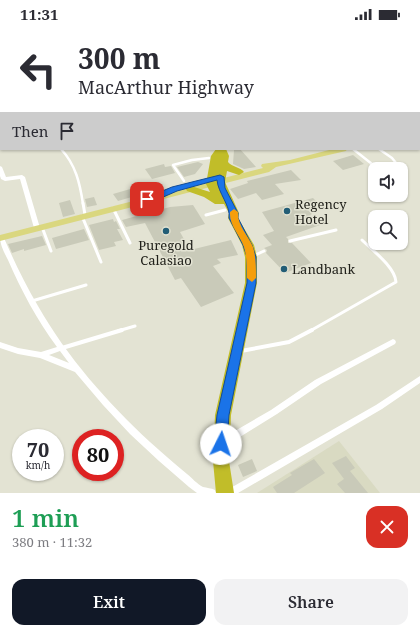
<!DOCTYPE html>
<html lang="en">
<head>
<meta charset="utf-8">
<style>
  :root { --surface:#fff; --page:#f2f2f3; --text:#2b2b33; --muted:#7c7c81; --accent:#111827 }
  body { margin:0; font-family:"Noto Serif",serif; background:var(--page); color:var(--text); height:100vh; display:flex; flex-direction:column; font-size:15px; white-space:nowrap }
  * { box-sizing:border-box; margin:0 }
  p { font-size:13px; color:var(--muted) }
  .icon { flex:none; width:22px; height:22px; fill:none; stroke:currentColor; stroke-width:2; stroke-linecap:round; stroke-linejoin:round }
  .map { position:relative; height:465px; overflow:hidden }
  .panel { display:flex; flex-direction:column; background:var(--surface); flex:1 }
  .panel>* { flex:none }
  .banner { position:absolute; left:0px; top:0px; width:420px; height:122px; box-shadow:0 1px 3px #0004; background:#fff; color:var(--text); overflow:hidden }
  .fabs { position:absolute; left:368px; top:134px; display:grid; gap:8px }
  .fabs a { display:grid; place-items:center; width:40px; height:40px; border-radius:8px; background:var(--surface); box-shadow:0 1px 3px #0004; font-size:20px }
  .speed { position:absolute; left:12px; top:401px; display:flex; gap:8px; font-size:20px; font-weight:700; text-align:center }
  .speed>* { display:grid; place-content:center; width:52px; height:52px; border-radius:50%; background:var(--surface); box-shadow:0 1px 3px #0004; line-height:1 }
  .speed small { font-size:10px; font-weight:400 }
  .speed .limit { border:6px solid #d22; background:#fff; color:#111 }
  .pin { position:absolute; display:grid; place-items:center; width:34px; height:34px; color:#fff; margin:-17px; border-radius:8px; box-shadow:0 2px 6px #0006 }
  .me { position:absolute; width:44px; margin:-22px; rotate:4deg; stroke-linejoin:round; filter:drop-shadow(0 0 3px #0008) }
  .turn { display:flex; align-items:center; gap:14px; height:84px; padding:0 12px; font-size:18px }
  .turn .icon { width:52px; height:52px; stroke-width:2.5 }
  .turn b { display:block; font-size:28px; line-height:34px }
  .then { display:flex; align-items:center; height:38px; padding:0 12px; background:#0003; gap:8px; font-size:15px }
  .round { display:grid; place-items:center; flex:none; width:42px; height:42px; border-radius:12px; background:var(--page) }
  .summary { display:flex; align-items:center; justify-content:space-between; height:68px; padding:0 12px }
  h1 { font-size:24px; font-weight:600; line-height:30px; color:#1e9e55 }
  .cta { display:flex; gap:8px; margin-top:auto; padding:8px 12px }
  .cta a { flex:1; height:46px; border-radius:12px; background:var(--accent); color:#fff; font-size:16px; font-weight:600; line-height:46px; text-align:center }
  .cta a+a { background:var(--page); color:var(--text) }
  .status { display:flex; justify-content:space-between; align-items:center; height:28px; padding:0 20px; background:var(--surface); direction:ltr }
  .status svg { height:11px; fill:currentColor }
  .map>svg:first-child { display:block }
</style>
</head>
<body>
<div class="status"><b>11:31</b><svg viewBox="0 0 49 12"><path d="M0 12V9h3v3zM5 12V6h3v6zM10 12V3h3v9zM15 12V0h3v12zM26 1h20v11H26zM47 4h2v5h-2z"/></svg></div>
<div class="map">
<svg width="420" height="465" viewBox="0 0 420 465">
  <rect width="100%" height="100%" fill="#e3e3d3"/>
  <path fill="#d9dac2" d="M339 413 380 465H257Z"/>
  <path fill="#c9cab9" d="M240 121 256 139 244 141 233 136 234 122Z
    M353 127 364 136 343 142 333 133Z
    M198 134 203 136 195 146 184 149 177 139Z
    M164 136 165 139 171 138 175 145 152 151 145 141Z
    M291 142 301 152 275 156 284 166 262 172 256 165 238 171 230 161 248 155 247 153Z
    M151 155 156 162 118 173 113 166Z
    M94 169 97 177 87 179 85 171Z
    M313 170 320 177 308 182 312 186 310 187 320 197 286 209 288 211V215H292L311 235 285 245 266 225 267 222 264 220 272 217 263 207 274 203 262 184Z
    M70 172 75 186 63 189 59 175Z
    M193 177 205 196 180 204 190 222 231 212 238 227 217 231 221 235 213 238 234 265 201 279 181 250 175 252 145 195 126 199 122 192 170 179Z
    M113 191 114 194 116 193 120 201H117L123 212 114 214 116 218 99 222 89 197Z
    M84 201 89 212 56 221 52 210Z
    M42 208 46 217 24 223V221L12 225 8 216Z
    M346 428 355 440 350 443 368 465H345L337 456 344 451 332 435Z
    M252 431 257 443 243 449 238 437Z
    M314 431 325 445 294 465H277L273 459 292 447 290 445Z"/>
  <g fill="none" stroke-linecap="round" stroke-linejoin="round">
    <path stroke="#fff" stroke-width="2" d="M254 1 262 0"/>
    <path stroke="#fff" stroke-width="2.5" d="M61 121C76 137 80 156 83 176
      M353 121 377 140 390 139 396 135 392 130 379 121
      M184 153 173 137 192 132 209 130"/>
    <path stroke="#fff" stroke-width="3" d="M83 175 85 187
      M113 180 130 215
      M206 187 225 182
      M82 188 101 234
      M42 199 51 223
      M290 213 336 202
      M253 228 264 223
      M32 273 86 257
      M118 303 135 298
      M310 303 396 254C395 239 372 222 362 212"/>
    <path stroke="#fff" stroke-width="4" d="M62 320 122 302
      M241 323 289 314 312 302"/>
    <path fill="#fff" fill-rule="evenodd" d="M99 0H103L104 1H100Z
      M147 0H154L152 1H145Z
      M409 0H420V1H408Z
      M0 31H1V33H0Z
      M419 64H420V67H419Z
      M0 119H1V121H3H0Z
      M0 138 2 139 6 149 22 147 25 149 40 200 39 201H35L34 200 20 151 5 153 1 151 0 148Z
      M0 208 3 209 4 210C14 233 25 256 38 278 67 329 107 374 150 414 162 425 174 435 187 446 192 450 197 456 203 459 207 460 211 460 215 462L216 465H197L189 459 159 433 130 406 103 377 75 344 40 330 18 326 0 320V314L18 320 41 324 57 319C37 292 21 262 8 232 4 224 0 217 0 208ZM60 323 69 335 49 327Z
      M393 311 395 312 396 314 395 316 321 356 277 386 227 417 224 418 221 417 220 414 221 411 271 382 315 352Z
      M420 348V355L382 381 238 465H226L227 462 376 377Z"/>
    <path fill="#dad77f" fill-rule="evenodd" d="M333 121H347L346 123 276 139 269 144 0 213V207L263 140 261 138 262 136 290 132Z"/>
    <path fill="#c1bd29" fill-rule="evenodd" d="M202 0H208V1H202Z
      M216 121H226L229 128 228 134C232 139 240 139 244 144L239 147 227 143 225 154 239 185 238 190 254 217 257 229V255L231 387 229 433 234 465H216L213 433 215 387 245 255V229L242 217 228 190 229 185 224 176H215L204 169 187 163 186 161 191 158 210 164 206 156 211 128Z"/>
  </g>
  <path fill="#1a73e8" stroke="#114b97" d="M220 147 224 149 225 160 238 185V190L252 217 256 229V255L229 387 227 416 225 420 221 422 216 420 214 416 217 387 247 255V229L243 217 229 190C231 178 218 165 217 152L177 163 161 170 147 174 143 171 172 159Z"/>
  <path fill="#f59e0b" d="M234 181 238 184C237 197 248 207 253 219 256 229 256 239 256 250L252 254 247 250C247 240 247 229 244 219 240 207 229 197 230 184Z"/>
  <g fill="#225d76" stroke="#e3e3d3" stroke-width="1.5">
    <circle cx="287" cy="183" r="4"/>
    <circle cx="166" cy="203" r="4"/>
    <circle cx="284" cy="241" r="4"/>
  </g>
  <g text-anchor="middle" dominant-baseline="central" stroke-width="3" stroke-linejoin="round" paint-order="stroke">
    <g font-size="13" fill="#20201a" stroke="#e3e3d3" text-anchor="start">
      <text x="295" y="176">Regency<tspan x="295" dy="15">Hotel</tspan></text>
      <text x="166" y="217" text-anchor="middle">Puregold<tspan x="166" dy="15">Calasiao</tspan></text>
      <text x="292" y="241">Landbank</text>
    </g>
  </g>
</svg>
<div class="fabs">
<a><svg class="icon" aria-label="sound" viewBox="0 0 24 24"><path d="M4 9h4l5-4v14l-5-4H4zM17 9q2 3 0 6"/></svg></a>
<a><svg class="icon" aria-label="search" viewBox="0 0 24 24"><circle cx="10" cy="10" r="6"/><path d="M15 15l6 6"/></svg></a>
</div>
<div class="speed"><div>70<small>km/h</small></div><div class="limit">80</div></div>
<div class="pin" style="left:147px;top:171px;background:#d93025"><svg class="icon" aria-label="arrive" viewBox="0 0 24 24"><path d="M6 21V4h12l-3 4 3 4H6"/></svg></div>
<svg class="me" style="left:221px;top:416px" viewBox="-20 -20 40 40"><circle r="19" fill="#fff"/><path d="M0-13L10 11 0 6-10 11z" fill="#1a73e8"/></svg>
<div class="banner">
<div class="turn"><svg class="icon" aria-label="left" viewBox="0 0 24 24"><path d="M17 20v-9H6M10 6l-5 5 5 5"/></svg><div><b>300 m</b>MacArthur Highway</div></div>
<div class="then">Then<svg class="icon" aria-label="arrive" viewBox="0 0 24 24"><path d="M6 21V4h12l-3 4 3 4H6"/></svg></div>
</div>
</div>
<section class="panel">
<div class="summary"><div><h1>1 min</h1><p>380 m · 11:32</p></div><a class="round" style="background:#d93025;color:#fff"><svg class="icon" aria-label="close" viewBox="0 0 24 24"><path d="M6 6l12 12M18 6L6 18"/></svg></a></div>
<div class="cta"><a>Exit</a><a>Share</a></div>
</section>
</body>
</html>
